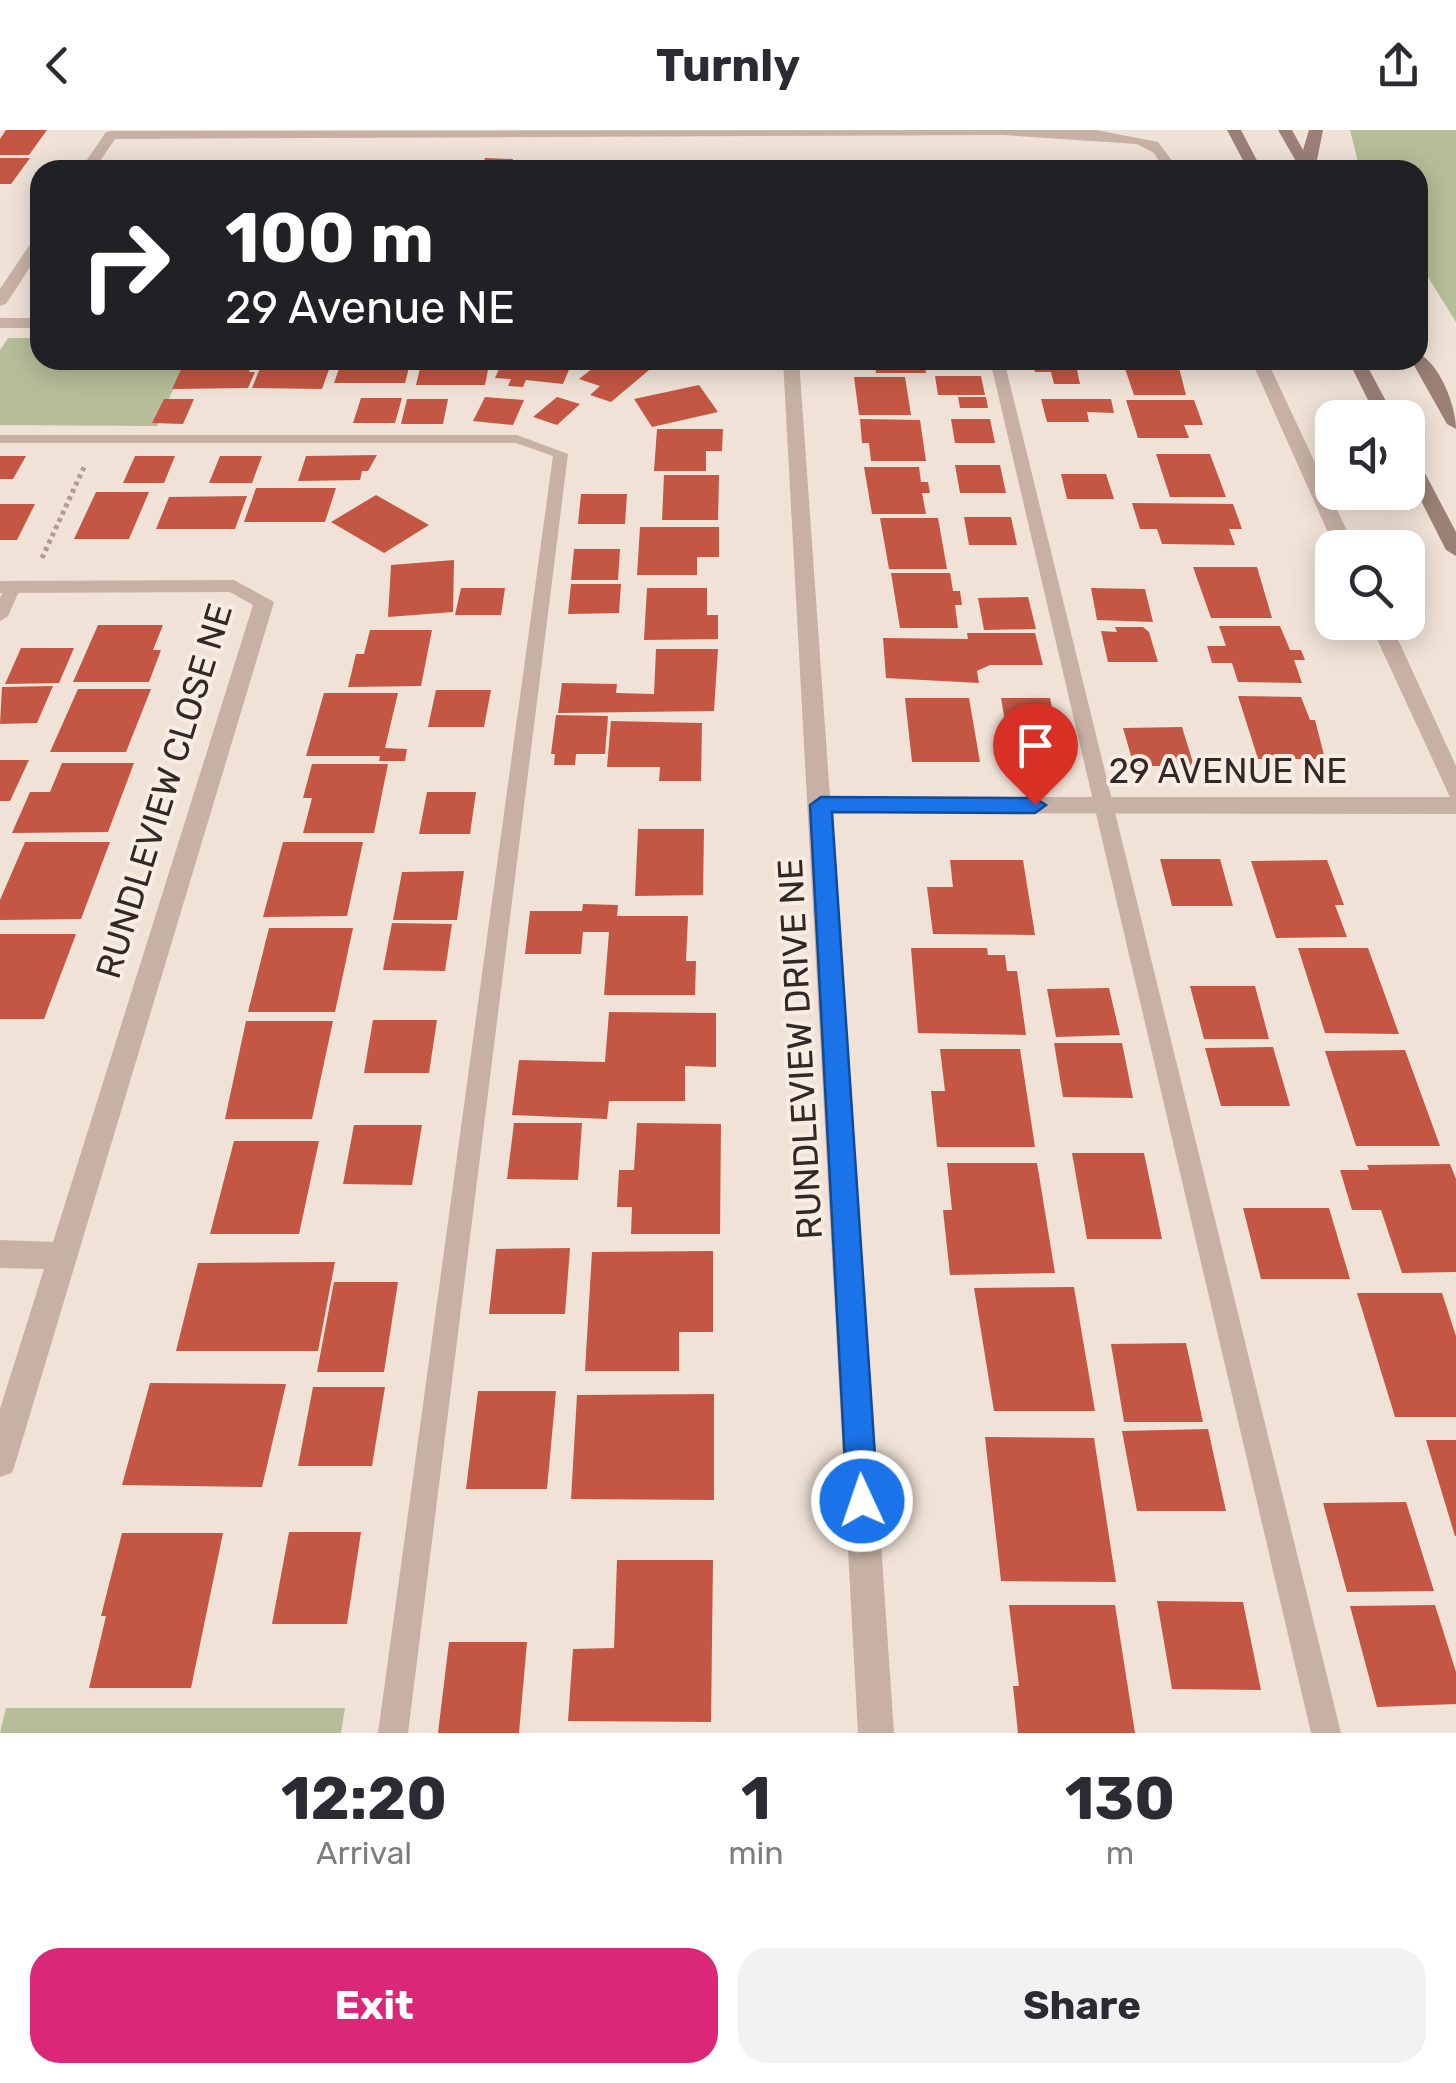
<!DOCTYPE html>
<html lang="en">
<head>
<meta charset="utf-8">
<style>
  :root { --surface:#fff; --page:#f2f2f3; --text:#2b2b33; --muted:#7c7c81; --accent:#db2777 }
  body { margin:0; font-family:Rubik,sans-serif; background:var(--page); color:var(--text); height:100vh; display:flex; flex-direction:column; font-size:38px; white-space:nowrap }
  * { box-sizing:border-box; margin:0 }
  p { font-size:32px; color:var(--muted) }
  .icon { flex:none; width:55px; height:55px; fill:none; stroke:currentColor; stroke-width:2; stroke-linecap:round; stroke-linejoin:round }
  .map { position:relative; height:1603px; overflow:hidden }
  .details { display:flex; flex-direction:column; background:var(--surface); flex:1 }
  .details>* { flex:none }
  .top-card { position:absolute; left:30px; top:30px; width:1398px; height:210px; border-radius:30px; box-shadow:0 5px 25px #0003; background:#202124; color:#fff; overflow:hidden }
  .fabs { position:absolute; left:1315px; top:270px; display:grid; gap:20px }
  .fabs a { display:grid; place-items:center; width:110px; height:110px; border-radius:20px; background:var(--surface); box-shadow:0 5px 25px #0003; font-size:50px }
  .pin { position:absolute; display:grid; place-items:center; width:85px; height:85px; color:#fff; margin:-102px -42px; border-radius:50% 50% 50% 0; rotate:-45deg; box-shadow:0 0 10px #0007 }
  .pin .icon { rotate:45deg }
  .me { position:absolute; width:110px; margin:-55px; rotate:357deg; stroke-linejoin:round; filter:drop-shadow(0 0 8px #0008) }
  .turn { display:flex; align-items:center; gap:35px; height:210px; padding:0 30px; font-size:45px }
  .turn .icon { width:130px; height:130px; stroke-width:2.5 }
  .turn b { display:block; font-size:70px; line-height:85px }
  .eta { display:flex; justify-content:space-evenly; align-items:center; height:170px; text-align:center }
  .eta b { font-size:60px; font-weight:700; line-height:70px }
  .button { display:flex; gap:20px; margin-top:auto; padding:20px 30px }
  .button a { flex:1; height:115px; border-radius:30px; background:var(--accent); color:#fff; font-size:40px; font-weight:700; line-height:115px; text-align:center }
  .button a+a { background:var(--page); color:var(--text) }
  header { display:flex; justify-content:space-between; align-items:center; height:130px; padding:0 30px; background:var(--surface); font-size:45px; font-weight:700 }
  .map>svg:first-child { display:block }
</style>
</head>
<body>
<header><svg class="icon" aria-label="back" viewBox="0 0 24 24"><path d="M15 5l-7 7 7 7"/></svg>Turnly<svg class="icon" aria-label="share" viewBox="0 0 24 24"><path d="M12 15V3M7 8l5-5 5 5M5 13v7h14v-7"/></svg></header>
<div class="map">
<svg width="1456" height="1603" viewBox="0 0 1456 1603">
  <rect width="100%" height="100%" fill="#f0e2d7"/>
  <path fill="#b5be98" d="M1350 0H1456V192L1418 131V40H1360Z
    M8 208H40V230H186L157 296 0 295V220Z
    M6 1578H345L341 1603H0Z"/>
  <path fill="#c35743" d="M6 0H47L29 25H0V9Z
    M0 28H30L11 54H0Z
    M485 28 513 29 510 40H450L451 36H483Z
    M933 31H981L983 40H935Z
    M655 32H712V40H655Z
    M782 32 783 40H720V34Z
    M789 32H850L851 40H790Z
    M858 32H919L925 40H859Z
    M201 33H242L239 40H197Z
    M252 33H308L305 40H248Z
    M317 33 348 35H377L375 40H314Z
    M384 33H429L427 40H382Z
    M342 230H411L405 253H334Z
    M422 230H490L485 255H416Z
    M503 230H573L563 254 526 250 523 257 508 256 511 249 495 248Z
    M603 230H640L655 235 611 272 590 265 600 256 579 249Z
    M874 230H924L926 243H876Z
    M1032 230H1075L1080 254H1054L1051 242H1035Z
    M1122 230H1177L1186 265H1134Z
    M185 231H254L249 242H255L248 258 172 259Z
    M263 231H332L322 259 252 258Z
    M935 246H981L985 265H938Z
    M854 247H905L911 285H859Z
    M699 255 718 282 652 297 634 269Z
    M485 267 524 270 513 295 473 291Z
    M557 267 580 274 557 295 533 287Z
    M958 267H986L988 278H960Z
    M361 268H402L395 293H353Z
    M164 269H194L183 294 152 293Z
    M407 269H448L443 294H401Z
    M1041 269H1111L1114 283 1087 282 1089 292H1047Z
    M1126 270H1194L1203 295H1184L1189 308H1138Z
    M860 289 920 290 926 331H871L869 313H862Z
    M951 289H990L995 313H955Z
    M657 299H723L722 321H706V341H654Z
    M1156 324H1210L1226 367H1170Z
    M377 325 368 341H362L360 350 298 351 306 326Z
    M0 326H26L13 349H0Z
    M135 326H175L164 353H123Z
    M220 326H262L252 353H209Z
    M955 335H1000L1006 363H960Z
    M864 337H919L921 352H928L930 363H922L926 384H872Z
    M1061 344H1106L1114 369H1067Z
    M664 345H719L718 390H662Z
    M256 358H336L325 392H244Z
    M96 362H149L129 409H74Z
    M581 364H627L625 394H578Z
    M376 365 429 395 384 423 331 392Z
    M247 366 235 399H156L169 367Z
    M1132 373 1233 374 1242 399H1229L1235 415 1162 414 1157 399H1140Z
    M0 374H35L17 410H0Z
    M964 387H1011L1017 415H969Z
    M880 388H938L947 439H889Z
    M640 397H719V427H697V445H637Z
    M574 419H620L618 450H571Z
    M454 430 453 482 388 487 391 435Z
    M1193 437H1257L1272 488H1211Z
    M891 443H950L953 461H960L962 475H955L958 498H900Z
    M571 454H621L619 483 568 484Z
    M461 458H505L501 485H455Z
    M647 458H707V485H718V509L644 510Z
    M1091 458 1145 459 1153 492 1097 490Z
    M1028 467 1036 499 984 500 978 468Z
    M98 495H163L153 520H161L149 552H73Z
    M1219 496H1280L1290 520H1301L1305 530H1294L1302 553 1238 552 1232 533H1212L1207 516H1226Z
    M1115 497H1143L1149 502 1158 532H1108L1101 501 1117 502Z
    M370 500H432L421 556 348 557 356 524H364Z
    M967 503H1035L1043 535H990L977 541 979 553 886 548 883 508 968 509Z
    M21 518H74L59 553 5 554Z
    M656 519H718L714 581 558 583 562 553 617 554 616 563 654 564Z
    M53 556 37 593 0 594 2 557Z
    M78 559H151L126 622H50Z
    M436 560H491L484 597H428Z
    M324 563H398L385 618 407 619 405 631H379L380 626H306Z
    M1238 566 1301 567 1310 590H1315L1325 629H1258Z
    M905 568H969L980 632H912Z
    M1001 568H1050L1056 597H1006Z
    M556 585 608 586 605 624H576L575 635H554L555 624H551Z
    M611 591 702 593 701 651H659L660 637H607Z
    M1182 597 1194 636H1134L1123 598Z
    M0 630H29L10 671H0Z
    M62 633H134L108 702 12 703 30 662H50Z
    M312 634H388L374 703H303L312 668H303Z
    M427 662H476L470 704H419Z
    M638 699H704L703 765 635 766Z
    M25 712H110L81 789 0 790V770Z
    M283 712H363L347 786 263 787Z
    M1160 729H1220L1233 776H1172Z
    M950 730H1023L1035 805 933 804 927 757H953Z
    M1327 730 1344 775H1335L1347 807 1276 808 1251 731Z
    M464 741 457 790H393L402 742Z
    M583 774 618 775 617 786H688L686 831H696L695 865H604L609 802H583L581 824H525L530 781H582Z
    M392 793 452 794 445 841 383 840Z
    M269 798H353L335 882H248Z
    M0 804H76L44 889H0Z
    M911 818H987L988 825H1005L1007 841H1017L1026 905 918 903Z
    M1298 818H1368L1399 904 1325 903Z
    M1190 856H1255L1269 909H1204Z
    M1109 858 1120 905 1056 907 1047 859Z
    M609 882 716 883V937L685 936V971H609L607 989 512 985 519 930 605 932Z
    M373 890H437L429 943H364Z
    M246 891H333L312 989H225Z
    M1054 913H1122L1133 968 1063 967Z
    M1273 917 1290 976H1221L1205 918Z
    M940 919H1020L1035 1017H937L931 961H945Z
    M1405 920 1440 1016H1356L1325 921Z
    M514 993H582L578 1050 507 1049Z
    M637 993 721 994 720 1104H631L632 1077H617L619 1040H634Z
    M354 995H422L412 1055 343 1054Z
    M234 1011H319L299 1104H210Z
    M1072 1023H1144L1162 1109H1087Z
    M947 1033H1037L1055 1143 950 1145 943 1080H952Z
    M1450 1034 1456 1049V1142L1402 1143 1381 1080H1352L1340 1040H1369L1367 1035Z
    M1243 1078H1329L1350 1149H1261Z
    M570 1118 565 1184H489L496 1119Z
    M713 1121V1202H679V1241H585L592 1122Z
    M335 1132 318 1221H176L198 1133Z
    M334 1152H398L384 1242H317Z
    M1074 1157 1095 1281H994L974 1158Z
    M1357 1163H1442L1456 1206V1287H1395Z
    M1186 1213 1203 1292H1124L1111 1214Z
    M150 1253 286 1254 262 1357 122 1355Z
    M313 1257H385L372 1336H298Z
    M478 1261H556L547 1359H466Z
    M714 1264V1370L571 1369 577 1265Z
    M1208 1299 1226 1381H1137L1122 1301Z
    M985 1307 1094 1308 1116 1452 1001 1451Z
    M1426 1310H1456V1406H1455Z
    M1406 1372 1434 1461 1347 1462 1323 1373Z
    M289 1402H361L347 1494H272Z
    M122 1403H223L191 1558H89L106 1486H101Z
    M617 1430H713L711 1592 568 1591 573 1519 614 1518Z
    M1157 1471 1243 1472 1261 1560 1172 1559Z
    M1009 1475H1115L1135 1603H1018L1013 1556H1019Z
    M1435 1475 1456 1542V1574L1377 1577 1350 1476Z
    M449 1512H527L519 1603H438Z"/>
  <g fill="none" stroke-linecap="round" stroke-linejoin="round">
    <path stroke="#b39b8e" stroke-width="5" stroke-dasharray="4 4" stroke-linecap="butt" d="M42 428 85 335"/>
    <path fill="#c7b1a4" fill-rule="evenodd" d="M990 230H1004L1341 1603H1311Z
      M0 305H517L568 324 408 1603H378L553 326 516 313H0Z
      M13 452 21 457 8 486 0 491V468L7 453Z"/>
    <path fill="#c7b1a4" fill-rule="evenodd" d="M1096 0 1158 12 1179 40H1165L1154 23 1137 14 1002 5 115 9 94 40H80L106 2 111 1Z
      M40 105V122L6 174 0 176V159L35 107Z
      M0 188H40V198H0Z
      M783 230H799L830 667H1450L1369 492H1390L1456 636V684L831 683 894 1603H858Z
      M1251 230H1267L1355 418H1335Z
      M234 450 274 472 16 1331 12 1343 0 1347V1279L44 1139 0 1138V1110L53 1112 253 475 230 462 0 463V451Z"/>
    <path fill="#9b8076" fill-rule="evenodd" d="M1227 0H1241L1262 40H1248Z
      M1278 0H1292L1303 20 1309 0H1323L1315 40H1301Z
      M1418 223C1440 234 1456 276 1456 299L1447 294 1411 230H1418Z
      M1348 230H1364L1395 288H1377Z
      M1408 323 1417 328 1456 402V426L1446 420 1408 345Z"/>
  </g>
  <path fill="#1a73e8" stroke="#114b97" stroke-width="2.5" d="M821 667 1035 668 1046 675 1035 683 832 682 878 1371 873 1382 862 1386 852 1382 847 1371 810 675Z"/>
  <g text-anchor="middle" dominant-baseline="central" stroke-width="8" stroke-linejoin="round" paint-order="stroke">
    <g font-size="35" fill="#332825" stroke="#f8ede3">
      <text x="1228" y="641">29 AVENUE NE</text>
      <text transform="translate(164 661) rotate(-73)">RUNDLEVIEW CLOSE NE</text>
      <text transform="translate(800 919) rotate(-93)">RUNDLEVIEW DRIVE NE</text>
    </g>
  </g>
</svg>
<div class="fabs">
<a><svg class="icon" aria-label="sound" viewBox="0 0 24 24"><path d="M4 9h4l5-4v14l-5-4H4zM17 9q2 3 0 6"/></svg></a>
<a><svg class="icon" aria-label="search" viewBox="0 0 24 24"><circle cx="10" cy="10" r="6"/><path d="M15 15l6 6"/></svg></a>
</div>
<div class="pin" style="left:1035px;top:675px;background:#d93025"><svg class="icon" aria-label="arrive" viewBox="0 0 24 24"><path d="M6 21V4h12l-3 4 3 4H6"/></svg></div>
<svg class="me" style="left:862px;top:1371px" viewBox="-20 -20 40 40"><circle r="17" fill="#1a73e8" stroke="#fff" stroke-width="3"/><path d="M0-11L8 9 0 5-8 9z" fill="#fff"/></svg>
<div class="top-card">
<div class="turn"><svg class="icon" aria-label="right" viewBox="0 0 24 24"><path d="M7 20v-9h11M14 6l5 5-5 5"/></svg><div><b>100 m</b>29 Avenue NE</div></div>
</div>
</div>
<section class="details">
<div class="eta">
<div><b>12:20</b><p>Arrival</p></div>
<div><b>1</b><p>min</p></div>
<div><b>130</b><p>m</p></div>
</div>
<div class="button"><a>Exit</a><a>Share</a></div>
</section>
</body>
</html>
